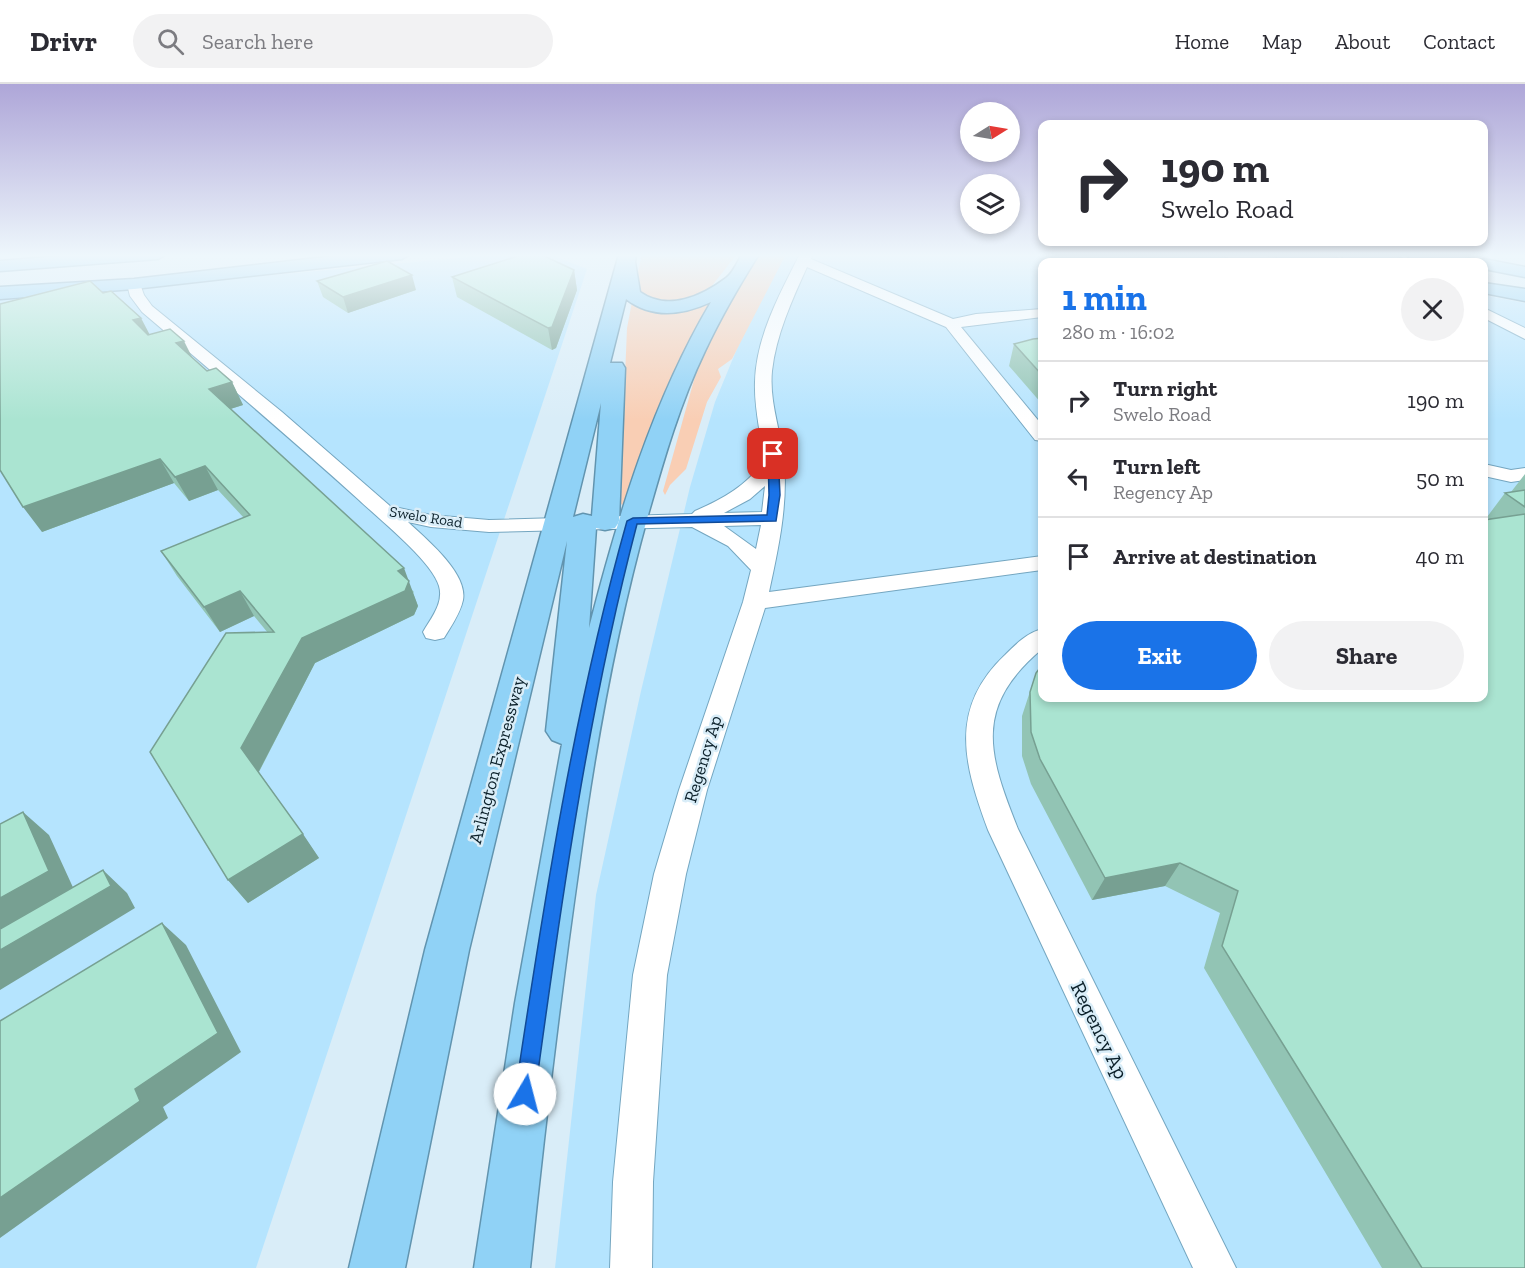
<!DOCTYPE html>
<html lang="en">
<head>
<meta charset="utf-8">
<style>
  :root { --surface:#fff; --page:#f2f2f3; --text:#2b2b33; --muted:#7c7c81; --line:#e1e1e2; --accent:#1a73e8 }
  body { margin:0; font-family:"Zilla Slab",serif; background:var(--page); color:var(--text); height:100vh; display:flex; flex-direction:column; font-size:22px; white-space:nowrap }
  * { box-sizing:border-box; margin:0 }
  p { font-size:20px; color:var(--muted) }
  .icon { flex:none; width:33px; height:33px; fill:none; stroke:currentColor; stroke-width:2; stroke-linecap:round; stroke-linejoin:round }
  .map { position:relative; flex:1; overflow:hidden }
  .drawer { position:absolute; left:1038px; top:174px; width:450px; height:444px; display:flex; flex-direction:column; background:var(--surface); border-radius:12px; box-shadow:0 3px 9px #0003 }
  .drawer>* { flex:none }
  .guide { position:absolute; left:1038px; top:36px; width:450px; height:126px; border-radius:12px; box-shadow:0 3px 9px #0003; background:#fff; color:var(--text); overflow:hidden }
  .needle { width:39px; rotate:79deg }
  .tools { position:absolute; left:960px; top:18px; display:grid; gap:12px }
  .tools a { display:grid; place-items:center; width:60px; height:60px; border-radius:50%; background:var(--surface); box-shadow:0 3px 9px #0003; font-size:30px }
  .pin { position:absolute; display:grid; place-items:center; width:51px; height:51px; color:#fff; margin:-26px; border-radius:12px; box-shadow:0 3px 9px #0006 }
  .me { position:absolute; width:66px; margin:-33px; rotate:8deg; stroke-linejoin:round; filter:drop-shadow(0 0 4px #0008) }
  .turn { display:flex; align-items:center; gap:21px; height:126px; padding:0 24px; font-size:27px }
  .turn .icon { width:78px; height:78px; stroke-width:2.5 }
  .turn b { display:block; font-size:42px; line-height:51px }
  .round { display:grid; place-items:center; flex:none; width:63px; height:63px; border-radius:32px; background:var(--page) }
  .overview { display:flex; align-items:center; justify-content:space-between; height:102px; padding:0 24px }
  h1 { font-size:36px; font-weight:800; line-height:45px; color:var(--accent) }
  .action { display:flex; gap:12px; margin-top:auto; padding:12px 24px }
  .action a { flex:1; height:69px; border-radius:36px; background:var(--accent); color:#fff; font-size:24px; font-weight:800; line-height:69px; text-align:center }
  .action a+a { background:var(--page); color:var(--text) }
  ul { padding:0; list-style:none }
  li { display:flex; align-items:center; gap:18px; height:78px; padding:0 24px; border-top:2px solid var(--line) }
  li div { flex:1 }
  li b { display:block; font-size:22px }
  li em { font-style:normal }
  header { display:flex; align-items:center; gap:36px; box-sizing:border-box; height:84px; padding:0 30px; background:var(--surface); border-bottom:2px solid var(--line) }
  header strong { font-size:28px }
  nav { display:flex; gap:33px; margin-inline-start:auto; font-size:21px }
  .search { width:420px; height:54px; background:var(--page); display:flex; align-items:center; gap:15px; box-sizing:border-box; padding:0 21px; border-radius:33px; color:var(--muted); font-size:22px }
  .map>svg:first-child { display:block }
</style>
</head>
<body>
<header>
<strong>Drivr</strong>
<div class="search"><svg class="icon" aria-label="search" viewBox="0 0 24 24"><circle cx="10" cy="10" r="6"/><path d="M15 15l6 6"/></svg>Search here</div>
<nav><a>Home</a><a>Map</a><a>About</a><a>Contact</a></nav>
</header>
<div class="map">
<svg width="1525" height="1184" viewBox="0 0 1525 1184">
  <rect width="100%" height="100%" fill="#d9edf8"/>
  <path fill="#b5e4fe" d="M501 170H549L587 185 256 1184H0V210L176 200Z
    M789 170H1254L1299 178H1042V614H1484V211L1525 219V1184H555L596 811 641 607 690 403 715 318 748 238 783 176Z"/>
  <path fill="#f9ceb4" d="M642 170H737L707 208 686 217H657L640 209 636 197Z
    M758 170H786L732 275 718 285 721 293 707 318 686 385 670 401 665 411 663 407 701 271 736 204Z
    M632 218 711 219 684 267 648 349 626 419 624 421 620 420V416L627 244Z"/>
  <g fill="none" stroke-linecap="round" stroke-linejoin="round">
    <defs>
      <path id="minor" d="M800 170H813L811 175 953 235 976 230 1042 225V233L961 243 1042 341V357L1035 356 946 243 807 183C792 216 776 251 772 287 769 318 781 347 784 377 788 422 778 466 769 508L1042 472V486L765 524 707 706 686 790 667 891 653 1098 652 1184H610L613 1098 633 891 654 790 679 706 743 518 751 486 728 462 692 443 489 448 431 443 408 438C426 455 468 489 463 516 460 530 451 542 444 554L435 556 426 554 423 548C431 534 444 519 439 502 432 477 379 435 359 416 288 352 215 290 142 228L130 212 127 200 129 197H139L144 211 152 222 282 328 390 422 431 431 489 436 692 430 695 427C723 415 746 402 764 377 761 351 754 324 755 298 756 253 780 209 800 170ZM765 402 762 428 724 429 750 415ZM761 441 756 465 724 442Z
        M1221 170H1255L1282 175 1284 178C1268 180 1233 180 1221 170Z
        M1484 224 1525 244V255L1484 234Z
        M1484 380 1511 386 1525 384V396L1511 398 1484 392Z
        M1042 545V565C973 623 988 670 1018 745L1236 1184H1193L988 746C964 681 948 625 1005 571 1016 560 1027 549 1042 545Z"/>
      <path id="highway" d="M83 170H166L158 175 0 187V177Z
        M351 170H410L402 175 134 205 0 215V203L134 195Z
        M619 170H636L635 178 640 208C668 228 702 212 726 194 733 189 738 177 742 170H759C739 202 721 233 705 267 680 319 664 375 648 431 616 546 595 663 579 782 560 915 544 1050 530 1184H474L515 919 562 660 552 656 546 647 567 457 469 866 405 1184H349L425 866ZM626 215C652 235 683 231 711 218 652 318 618 432 589 544L596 444 605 446 615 444 619 438 625 284 622 279H610ZM601 319 592 432 583 430 573 433Z
        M1275 170H1317L1337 174 1340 178H1303L1277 174Z
        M1341 170H1382L1401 174 1404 178H1368L1343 174Z
        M1407 170H1449L1469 174 1472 178H1435L1409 174Z
        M1484 175 1525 183V193L1484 185V178H1476Z
        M1484 199 1525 205V217L1484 209Z"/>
    </defs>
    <use href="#minor" stroke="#74a6c0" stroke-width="2"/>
    <use href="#highway" stroke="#6194af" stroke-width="3"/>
    <use href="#minor" fill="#fff" fill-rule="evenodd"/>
    <use href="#highway" fill="#90d2f6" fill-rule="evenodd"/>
  </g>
  <path fill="#92c4b4" d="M574 186 577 206 556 264 552 266 457 213 452 193Z
    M317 197 416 206 348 229 323 213Z
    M150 251 193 275 207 287 232 298 243 321 230 325 414 508 413 509 418 522 414 531 315 579 259 688 319 774 248 819 228 796 268 549 254 532 220 548 177 492 161 467 244 434 218 406 189 417 174 399 42 448Z
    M1042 254V320L1009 282 1014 260Z
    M1525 390V1184H1382L1204 884 1220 829 1165 802 1092 816 1031 700 1022 672V632L1036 589 1484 614 1489 435 1487 433 1505 409 1511 408Z"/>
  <path fill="#77a092" d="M574 186 577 206 556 264 552 266 548 244Z
    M412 191 416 206 348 229 343 213Z
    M141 234 152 255 133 236Z
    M184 257 195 279 176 259Z
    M232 298 243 321 221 328 209 305Z
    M160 375 174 399 42 448 23 423Z
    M205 382 218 406 189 417 175 393Z
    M404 484 418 522 414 531 315 579 258 689 241 664 302 554 398 487Z
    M240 507 254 532 220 548 204 523Z
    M23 728 49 751 76 810 0 853V814Z
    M303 750 319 774 248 819 228 796Z
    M1180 779 1165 802 1092 816 1105 794Z
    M103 786 127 809 135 824 0 906V866Z
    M162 839 186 861 241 968 163 1023 168 1034 0 1154V1114L135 1005Z"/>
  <path fill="#aae4d1" stroke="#77a092" stroke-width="1.5" d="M524 170H540L574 186 552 243 548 244 452 193Z
    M387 177 412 191 343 213 317 197Z
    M90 197 103 209 111 207 141 234 133 236 148 251 170 245 184 257 176 259 207 287 216 284 232 298 209 305 404 484 398 487 409 497 405 507 302 554 241 664 303 750 228 796 150 668 226 549 274 548 240 507 204 523 161 467 250 431 205 382 175 393 160 375 23 423 0 386V220Z
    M1042 254V291L1014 260 1033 255Z
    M1525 406V423L1505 409Z
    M1525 430V1184H1422L1222 862 1238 807 1180 779 1105 794 1040 675 1031 648 1030 608 1036 589 1042 581V614H1484V436Z
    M23 728 49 787 0 814V740Z
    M103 786 111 802 0 866V845Z
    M162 839 218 949 135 1005 140 1017 0 1114V937Z"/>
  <linearGradient id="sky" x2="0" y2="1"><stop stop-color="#aea6d8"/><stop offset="0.51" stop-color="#eef7fc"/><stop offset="1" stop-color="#eef7fc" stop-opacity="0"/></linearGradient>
  <rect width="1525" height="336" fill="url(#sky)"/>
  <path fill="#1a73e8" stroke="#114b97" stroke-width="1.5" d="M773 367 778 370 780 411 776 437 637 440C588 627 561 818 535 1010L532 1017 525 1020 518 1017 515 1010C544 817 574 625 627 437L633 434 767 431 769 411 768 370Z"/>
  <g text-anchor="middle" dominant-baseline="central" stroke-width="5" stroke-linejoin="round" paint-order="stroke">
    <g font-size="15" fill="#0b202a" stroke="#d9edf8">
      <text transform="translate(426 433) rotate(9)">Swelo Road</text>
    </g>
    <g font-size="18" fill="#0b202a" stroke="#d9edf8">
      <text transform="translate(703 675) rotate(-73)">Regency Ap</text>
      <text transform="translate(497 676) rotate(-75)">Arlington Expressway</text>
    </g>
    <g font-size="21" fill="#0b202a" stroke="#d9edf8">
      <text transform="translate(1100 946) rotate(64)">Regency Ap</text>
    </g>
  </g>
</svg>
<div class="tools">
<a><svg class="needle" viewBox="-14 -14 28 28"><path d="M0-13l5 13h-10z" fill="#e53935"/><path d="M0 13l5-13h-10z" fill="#7c7c81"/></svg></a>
<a><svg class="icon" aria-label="layers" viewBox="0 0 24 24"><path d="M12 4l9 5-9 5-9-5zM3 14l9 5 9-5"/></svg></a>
</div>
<div class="pin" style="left:773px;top:370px;background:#d93025"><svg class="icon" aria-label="arrive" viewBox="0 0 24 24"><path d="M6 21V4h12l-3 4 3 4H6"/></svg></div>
<svg class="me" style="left:525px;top:1010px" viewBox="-20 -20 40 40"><circle r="19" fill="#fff"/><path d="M0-13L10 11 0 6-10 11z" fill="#1a73e8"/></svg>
<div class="guide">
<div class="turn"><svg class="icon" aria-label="right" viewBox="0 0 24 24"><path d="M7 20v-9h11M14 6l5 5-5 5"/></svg><div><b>190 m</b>Swelo Road</div></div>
</div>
<section class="drawer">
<div class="overview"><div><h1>1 min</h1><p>280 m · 16:02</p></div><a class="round"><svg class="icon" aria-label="close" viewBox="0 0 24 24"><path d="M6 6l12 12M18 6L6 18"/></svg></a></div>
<ul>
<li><svg class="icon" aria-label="right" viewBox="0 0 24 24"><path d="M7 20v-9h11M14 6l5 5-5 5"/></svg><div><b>Turn right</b><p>Swelo Road</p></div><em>190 m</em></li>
<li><svg class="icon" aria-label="left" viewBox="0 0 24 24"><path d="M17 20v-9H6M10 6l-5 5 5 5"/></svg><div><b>Turn left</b><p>Regency Ap</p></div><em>50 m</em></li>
<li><svg class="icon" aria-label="arrive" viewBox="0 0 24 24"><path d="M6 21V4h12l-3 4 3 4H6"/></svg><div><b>Arrive at destination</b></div><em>40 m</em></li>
</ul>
<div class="action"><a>Exit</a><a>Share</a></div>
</section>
</div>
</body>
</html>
